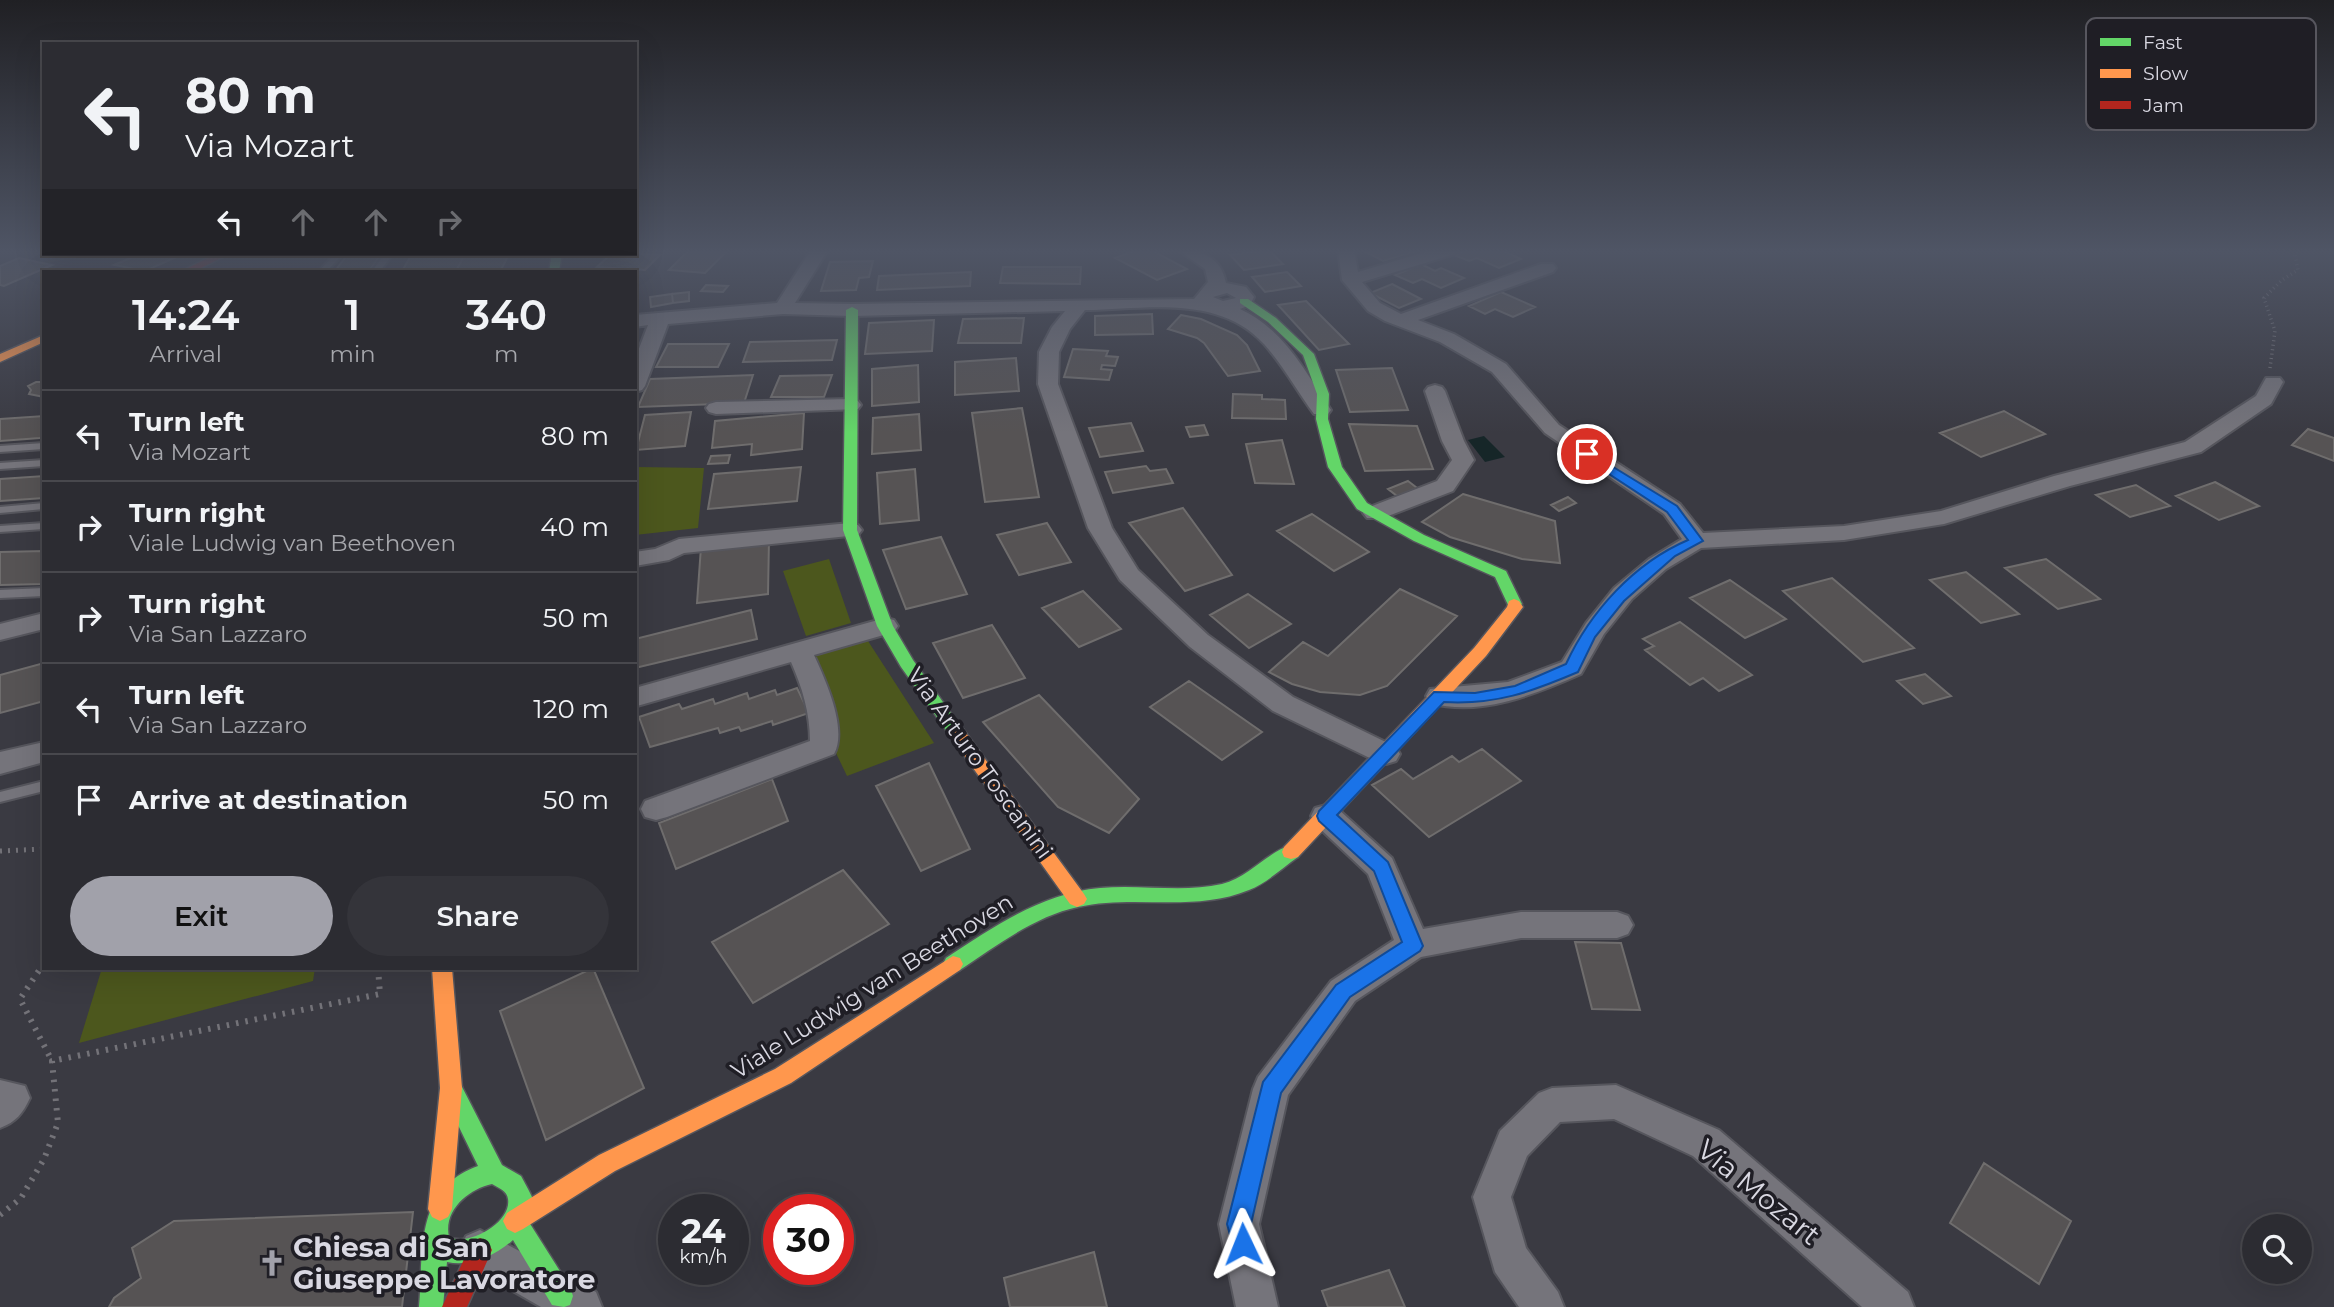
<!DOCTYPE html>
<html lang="en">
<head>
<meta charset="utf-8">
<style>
  :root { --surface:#2c2c32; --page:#34343a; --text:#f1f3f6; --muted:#a6a7ac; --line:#48484d; --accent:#a1a1aa }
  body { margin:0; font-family:Montserrat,sans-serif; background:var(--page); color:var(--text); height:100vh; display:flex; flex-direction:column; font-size:26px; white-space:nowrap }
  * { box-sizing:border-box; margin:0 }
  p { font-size:23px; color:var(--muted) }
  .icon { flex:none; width:38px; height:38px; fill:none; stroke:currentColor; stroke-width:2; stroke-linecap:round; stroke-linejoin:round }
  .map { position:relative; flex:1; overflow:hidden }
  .sheet { position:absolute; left:42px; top:270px; width:595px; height:700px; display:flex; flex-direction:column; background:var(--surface); border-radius:0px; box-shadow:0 7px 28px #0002,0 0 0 2px var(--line) }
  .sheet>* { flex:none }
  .guide { position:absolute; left:42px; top:42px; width:595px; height:214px; border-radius:0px; box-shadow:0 7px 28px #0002,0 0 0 2px var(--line); background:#2c2c32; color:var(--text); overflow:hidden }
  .fabs { position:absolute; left:2242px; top:1214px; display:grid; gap:14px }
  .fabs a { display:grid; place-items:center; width:70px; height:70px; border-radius:50%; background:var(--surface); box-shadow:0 7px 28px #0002,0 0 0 2px var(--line); font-size:35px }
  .speed { position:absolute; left:658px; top:1194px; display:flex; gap:14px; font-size:35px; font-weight:700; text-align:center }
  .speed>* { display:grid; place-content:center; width:91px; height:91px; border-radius:50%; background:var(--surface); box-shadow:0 7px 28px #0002,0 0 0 2px var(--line); line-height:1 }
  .speed small { font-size:18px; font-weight:400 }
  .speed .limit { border:10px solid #d22; background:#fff; color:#111 }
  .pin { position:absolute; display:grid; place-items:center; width:60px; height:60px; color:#fff; margin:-30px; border:4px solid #fff; border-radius:50%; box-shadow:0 2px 7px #0007 }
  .me { position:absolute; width:77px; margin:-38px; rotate:358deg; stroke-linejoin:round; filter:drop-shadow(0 0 5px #0008) }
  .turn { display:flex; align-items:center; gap:24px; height:147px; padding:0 28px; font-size:32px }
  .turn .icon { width:91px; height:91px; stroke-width:2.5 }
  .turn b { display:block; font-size:49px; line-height:60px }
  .lanes { display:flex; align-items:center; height:66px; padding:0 28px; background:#0003; justify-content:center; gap:35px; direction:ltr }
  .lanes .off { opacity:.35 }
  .eta { display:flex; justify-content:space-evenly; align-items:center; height:119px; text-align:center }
  .eta b { font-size:42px; font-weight:600; line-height:49px }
  .primary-button { display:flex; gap:14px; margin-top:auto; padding:14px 28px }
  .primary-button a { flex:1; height:80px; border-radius:42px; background:var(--accent); color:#111; font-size:28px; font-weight:600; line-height:80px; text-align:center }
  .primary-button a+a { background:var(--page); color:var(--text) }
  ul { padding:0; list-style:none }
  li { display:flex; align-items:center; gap:21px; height:91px; padding:0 28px; border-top:2px solid var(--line) }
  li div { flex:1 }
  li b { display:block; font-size:26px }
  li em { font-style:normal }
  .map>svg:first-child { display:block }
</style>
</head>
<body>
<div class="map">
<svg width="2334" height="1307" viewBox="0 0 2334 1307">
  <rect width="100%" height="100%" fill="#3a3a42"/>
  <path fill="#4c571d" d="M635 467 704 468 698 528 635 535Z
    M829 559 851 623 806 636 783 571Z
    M868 641 934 743 847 776 835 751 830 713 813 659 820 652Z
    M102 968H315L313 981 79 1043Z"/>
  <path fill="#162628" d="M1484 436 1505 457 1485 462 1468 440Z"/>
  <path fill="#565354" stroke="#6f6d6d" stroke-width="2" d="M689 250H728L705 273 669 270Z
    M1137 250H1151L1187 269 1157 280 1115 258Z
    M1269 250 1283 264 1244 270 1230 255Z
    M1373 250H1420L1383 261 1366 252Z
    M1467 250H1501L1521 259 1499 268 1477 258 1469 261 1454 255Z
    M140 254H183L145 271 114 265Z
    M348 254H381L369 271H335Z
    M412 254H465L456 271H402Z
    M465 254H509L501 270 456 271Z
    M611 254 635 253 660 255 645 270 597 267Z
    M19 258 52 265 4 286 0 285V266Z
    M873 261 869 277 859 278 856 290 821 291 830 262Z
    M1421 264 1435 271 1441 268 1464 278 1441 288 1422 279 1413 283 1395 275Z
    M1003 267H1081L1080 284 1000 283Z
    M971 272 970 286 877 290 879 276Z
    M1287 272 1301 286 1265 292 1252 277Z
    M1392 284 1421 299 1399 308 1370 293Z
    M706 285 728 286 723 292 701 291Z
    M689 292V301L673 303 672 294Z
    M1501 292 1535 307 1513 317 1495 309 1485 314 1469 306Z
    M672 294 673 303 651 307 650 297Z
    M1306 301 1349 344 1319 350 1278 305Z
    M1152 314 1153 334 1095 335V316Z
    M1181 315 1201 319 1237 335 1247 345 1260 371 1228 376 1204 343 1197 338 1168 329Z
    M1024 318 1021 343H958L963 319Z
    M934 320 932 351 865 354 869 323Z
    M837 340 832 360 743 362 750 342Z
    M668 344H729L718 367H656Z
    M1073 349 1108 351 1106 356 1118 357 1115 366 1102 365 1101 369 1112 370 1109 380 1064 377Z
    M1016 358 1019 391 955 395V362Z
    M918 365 919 402 872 406V369Z
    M1392 368 1408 410 1350 412 1336 370Z
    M753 375 744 403 638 407 650 379Z
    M832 375 824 397H771L780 376Z
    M36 382H44V397L29 394 31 390 28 386Z
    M1233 394 1262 395V399L1285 400 1286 419 1232 418Z
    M1022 408 1039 497 985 502 972 413Z
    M2004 411 2045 434 1981 457 1940 433Z
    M691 412 685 446 636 450 645 415Z
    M804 413 802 449 751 455 752 444 712 448 715 421Z
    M919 414 921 450 872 454 873 418Z
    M44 416V433L40 438 0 441V419Z
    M1131 423 1143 451 1100 457 1089 428Z
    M1349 424 1417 426 1433 469 1365 471Z
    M1204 425 1208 435 1190 437 1186 427Z
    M2308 429 2334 438V461L2292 445Z
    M1282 440 1294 484 1255 483 1246 444Z
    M730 455 728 463 708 464 711 456Z
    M1146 466 1150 471 1166 469 1173 483 1113 493 1105 472Z
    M801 467 797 501 708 509 714 474Z
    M915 469 919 520 880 524 877 473Z
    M44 476V498L0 501V479Z
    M1408 481 1421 491 1401 499 1388 489Z
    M2215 482 2259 506 2219 520 2176 496Z
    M2136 485 2170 506 2130 517 2096 495Z
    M1463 494 1555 521 1560 563 1522 559 1450 537 1422 522Z
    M1568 497 1576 503 1559 511 1551 505Z
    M1183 508 1232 575 1185 591 1129 523Z
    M1312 514 1369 552 1334 571 1277 531Z
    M1047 523 1071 562 1019 575 997 535Z
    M941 537 967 594 906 609 883 550Z
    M769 539 768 594 697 603 701 547Z
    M44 551V584L0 585V552Z
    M2046 559 2100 599 2058 609 2005 568Z
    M1966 572 2019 614 1981 623 1930 580Z
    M1832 578 1914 648 1863 662 1783 591Z
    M1730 580 1786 619 1745 638 1690 598Z
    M1400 589 1457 616 1387 686 1360 695 1320 692 1292 684 1269 672 1303 642 1328 656Z
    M1083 591 1121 629 1079 647 1042 608Z
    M1248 594 1291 624 1249 648 1210 615Z
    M751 610 757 639 635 668V639Z
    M1680 622 1752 675 1719 691 1703 678 1690 685 1645 650 1654 646 1643 639Z
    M992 625 1025 678 963 698 933 643Z
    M44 663V701L0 713V675Z
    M1925 674 1951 696 1923 704 1897 681Z
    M1189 681 1262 732 1222 760 1150 707Z
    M797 688 809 713 773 725 772 721 741 731 739 727 720 733 718 728 650 747 639 717 679 704 682 709 713 699 715 704 747 693 749 699 775 690 777 695Z
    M1039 695 1139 799 1109 833 1058 807 983 722Z
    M1482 749 1521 781 1429 837 1372 785 1401 769 1413 779 1452 756 1459 762Z
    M929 763 970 849 921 871 876 786Z
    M772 779 788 821 676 869 659 823Z
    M843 870 889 924 753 1003 712 942Z
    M1575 942 1621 943 1640 1010 1592 1009Z
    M593 968 644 1088 546 1140 500 1011Z
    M1984 1163 2071 1221 2039 1284 1950 1223Z
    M413 1212 402 1307H109L114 1298 141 1278 132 1248 174 1221Z
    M1094 1252 1107 1307H1010L1004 1278Z
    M1389 1270 1405 1307H1328L1322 1291Z"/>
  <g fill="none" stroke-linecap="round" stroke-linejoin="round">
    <defs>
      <path id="lane" d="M335 254H343L327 271H319Z
        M385 254H393L380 271H372Z
        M44 443V449L0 452V446Z
        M44 460V466L0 469V463Z
        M44 503V509L0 513V507Z
        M44 523V529L0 532V526Z
        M44 588V596L0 598V590Z
        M44 781V791L0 802V792Z"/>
      <path id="street" d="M811 250H828L795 303 852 304 1194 299 1208 282 1205 269 1178 250C1202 250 1221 257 1226 283L1246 287 1254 297 1250 305 1240 309C1283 328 1306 373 1331 410L1328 414H1314C1297 391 1283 365 1264 344 1219 294 1145 309 1085 310L1070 329 1059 352 1058 384 1112 528 1138 570 1208 635 1293 697 1396 747 1400 754 1396 761 1386 764 1376 761 1273 711 1190 647 1120 580 1088 528 1038 384 1039 352 1052 327 1065 311 852 316 783 314 668 324 645 386 642 390 635 392V359L648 325 635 327V315L777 303ZM1227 293 1236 298 1223 301 1213 297Z
        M1338 250H1354L1358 272 1432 250H1457L1455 254 1362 282 1380 303 1401 314 1541 264H1553L1556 268 1553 272 1418 320 1454 334 1506 364 1559 425 1680 504 1703 533 1844 526 1941 511 2054 476 2185 442 2256 396 2266 378H2280L2283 382 2271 404 2201 452 2070 486 1944 524 1844 540 1701 548 1666 569 1632 599 1604 634 1581 674C1536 694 1481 717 1430 703L1426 696 1430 689 1508 682 1562 662 1586 623 1614 588 1649 559 1682 539 1664 514 1545 433 1492 372 1440 342 1385 321 1368 311 1342 280Z
        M1435 385 1442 387 1445 391 1464 441 1474 460 1453 491 1383 518H1367L1363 513 1367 508 1437 481 1452 460 1442 441 1425 391 1428 387Z
        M851 399 858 401 861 405 858 409 716 414 709 412 706 408 709 404 716 402Z
        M850 523 858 525 862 530 858 535 684 553 669 560 635 566V552L655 549 679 539Z
        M44 613V629L0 640V624Z
        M885 618 894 620 898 626 894 632 814 655C825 679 848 729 834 754L667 817 656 820 645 817 641 809 645 801 810 741C810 713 802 687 791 662L637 706 635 688Z
        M44 742V762L0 774V752Z
        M1326 805 1337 808 1392 858 1423 929 1521 912H1617L1628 916 1633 925 1628 934 1617 938H1521L1421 957 1355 1001 1288 1095 1259 1224 1278 1307H1236L1219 1224 1253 1089 1258 1077 1331 981 1394 940 1368 874 1315 824 1311 816 1315 808Z
        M0 1080 25 1086 30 1098C23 1113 16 1122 0 1128Z
        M1616 1085 1719 1130 1908 1292 1914 1307H1862L1693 1156 1614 1119 1560 1122 1527 1156 1511 1197 1526 1248 1558 1292 1564 1307H1519L1495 1272 1473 1197 1500 1131 1539 1093 1552 1088Z
        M480 1230 596 1292 602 1307H541L466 1264 460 1250 466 1236Z"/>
      <path id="fast" d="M552 254H562L559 271H549Z
        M1240 299H1248L1276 318 1314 354 1329 394 1328 419 1342 467 1367 503 1424 535 1506 571 1522 604 1519 607H1509L1495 577 1414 541 1357 509 1328 467 1316 419 1317 394 1303 355 1268 322 1240 303Z
        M852 307 858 310 857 530 893 626 913 660 965 733 963 737H951L901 667 877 626 843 530 846 310Z
        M1291 845 1298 847 1300 852 1298 857C1282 868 1267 883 1249 890 1193 913 1135 894 1078 907 1035 916 996 946 960 970L953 972 946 970 943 964 946 958C993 927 1042 893 1100 888 1140 884 1182 893 1222 884 1249 877 1266 853 1291 845Z
        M451 1078 459 1081 502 1165 521 1176 528 1189 532 1197 527 1219 570 1287 573 1296 570 1305 564 1307 552 1305 513 1240C495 1256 471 1267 447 1262L443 1307H419C424 1250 414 1189 478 1166L440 1088 443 1081ZM492 1184C499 1188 507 1191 508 1199 512 1222 469 1247 449 1237 443 1210 469 1189 492 1184Z"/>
      <path id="slow" d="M44 335V342L0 362V354Z
        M1514 599 1519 601 1523 607 1486 656 1298 857 1291 859 1284 857 1282 852 1284 847 1474 648 1507 607 1509 601Z
        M957 727 963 729 1084 894 1087 899 1084 904 1077 907 1070 904 951 737 949 733 951 729Z
        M953 956 960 958 963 964 960 970 791 1083 615 1171 523 1229 515 1233 507 1229 503 1221 507 1213 599 1155 775 1069Z
        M432 968H452L462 1088 452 1209 448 1217 440 1221 432 1217 428 1209 440 1088Z"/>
      <path id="jam" d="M216 254H229L195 271H182Z
        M480 1238 488 1242 492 1250 467 1307H442L472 1242Z"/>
    </defs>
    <use href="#lane" stroke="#56565d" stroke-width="4"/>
    <use href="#street" stroke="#56565d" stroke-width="4"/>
    <use href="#fast" stroke="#56565d" stroke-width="3"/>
    <use href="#slow" stroke="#56565d" stroke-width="3"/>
    <use href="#jam" stroke="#56565d" stroke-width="3"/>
    <path stroke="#737278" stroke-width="3.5" stroke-dasharray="1 3.5" stroke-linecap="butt" d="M2270 368 2275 331 2264 298 2282 280 2298 270 2295 255 2297 250"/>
    <path stroke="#737278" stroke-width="5" stroke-dasharray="2 6" stroke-linecap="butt" d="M0 851 44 849"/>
    <path stroke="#737278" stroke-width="6" stroke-dasharray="2.5 7" stroke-linecap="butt" d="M44 963 20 999 52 1061
      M0 1215 21 1198 44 1159 58 1123 52 1061 380 994 378 968"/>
    <use href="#lane" fill="#75747b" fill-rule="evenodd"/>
    <use href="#street" fill="#75747b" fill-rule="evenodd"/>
    <use href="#fast" fill="#63d668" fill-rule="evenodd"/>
    <use href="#slow" fill="#ff974d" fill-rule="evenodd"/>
    <use href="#jam" fill="#b3261e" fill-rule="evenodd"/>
  </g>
  <linearGradient id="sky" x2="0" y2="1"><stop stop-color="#202024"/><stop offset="0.58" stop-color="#4f5565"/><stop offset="1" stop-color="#4f5565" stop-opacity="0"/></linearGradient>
  <rect width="2334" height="433" fill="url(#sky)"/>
  <path fill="#1a73e8" stroke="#114b97" stroke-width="2" d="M1587 451 1677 506 1703 541 1675 556 1624 601 1595 637 1578 672C1531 692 1496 705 1444 702L1337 815 1388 862 1423 946 1420 951 1350 997 1281 1093 1251 1224 1255 1244 1252 1253 1243 1256 1235 1253 1227 1224 1263 1082 1336 985 1402 942 1374 871 1319 821 1317 816 1319 811 1434 692 1475 693 1515 686 1566 664C1590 612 1634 563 1688 540L1667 512 1583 457 1581 454Z"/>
  <defs>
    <symbol id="church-bare" viewBox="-9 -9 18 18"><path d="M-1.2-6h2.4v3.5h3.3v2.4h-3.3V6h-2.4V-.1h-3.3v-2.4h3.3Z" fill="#a1a1aa" stroke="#1f1e25" stroke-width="2.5" paint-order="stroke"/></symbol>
  </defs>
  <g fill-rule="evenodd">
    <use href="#church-bare" x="253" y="1244" width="38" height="38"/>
  </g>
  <g text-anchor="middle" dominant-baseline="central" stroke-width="7" stroke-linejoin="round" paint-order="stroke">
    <g font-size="23" fill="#d9d8e2" stroke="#1f1e25">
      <text transform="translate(980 763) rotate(54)">Via Arturo Toscanini</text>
      <text transform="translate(872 986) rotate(-32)">Viale Ludwig van Beethoven</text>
    </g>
    <g font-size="28" fill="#d9d8e2" stroke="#1f1e25">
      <text transform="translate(1759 1192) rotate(39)">Via Mozart</text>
    </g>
    <g font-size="28" font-weight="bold" fill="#d9d8e2" stroke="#1f1e25" text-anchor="start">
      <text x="293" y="1247">Chiesa di San<tspan x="293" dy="32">Giuseppe Lavoratore</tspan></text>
    </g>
  </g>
  <rect x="2086" y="18" width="230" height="112" rx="10" fill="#1f1e25" stroke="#57565e" stroke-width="2"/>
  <rect x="2100" y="38" width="31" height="8" fill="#63d668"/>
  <rect x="2100" y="69" width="31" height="9" fill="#ff974d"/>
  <rect x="2100" y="101" width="31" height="8" fill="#b3261e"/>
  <g font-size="19" fill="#d9d8e2">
    <text x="2143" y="49">Fast</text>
    <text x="2143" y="80">Slow</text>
    <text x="2143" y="112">Jam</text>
  </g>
</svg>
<div class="fabs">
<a><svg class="icon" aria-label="search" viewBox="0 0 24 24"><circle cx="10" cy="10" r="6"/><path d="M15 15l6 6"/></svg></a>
</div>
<div class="speed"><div>24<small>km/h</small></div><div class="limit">30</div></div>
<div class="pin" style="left:1587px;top:454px;background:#d93025"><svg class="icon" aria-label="arrive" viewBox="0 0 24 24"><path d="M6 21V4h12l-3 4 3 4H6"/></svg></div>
<svg class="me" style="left:1243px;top:1244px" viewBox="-20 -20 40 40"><path d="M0-17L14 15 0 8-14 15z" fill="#1a73e8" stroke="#fff" stroke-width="4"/></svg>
<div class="guide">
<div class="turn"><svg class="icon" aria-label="left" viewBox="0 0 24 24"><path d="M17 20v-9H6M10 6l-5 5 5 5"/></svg><div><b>80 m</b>Via Mozart</div></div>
<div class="lanes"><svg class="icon" aria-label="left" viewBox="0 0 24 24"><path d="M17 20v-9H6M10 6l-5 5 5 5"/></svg><svg class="icon off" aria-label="ahead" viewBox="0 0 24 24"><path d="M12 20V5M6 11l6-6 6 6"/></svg><svg class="icon off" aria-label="ahead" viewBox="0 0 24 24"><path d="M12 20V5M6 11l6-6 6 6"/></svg><svg class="icon off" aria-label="right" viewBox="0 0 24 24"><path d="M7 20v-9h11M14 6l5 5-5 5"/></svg></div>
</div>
<section class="sheet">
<div class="eta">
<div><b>14:24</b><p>Arrival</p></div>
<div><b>1</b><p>min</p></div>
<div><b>340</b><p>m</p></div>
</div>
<ul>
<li><svg class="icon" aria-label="left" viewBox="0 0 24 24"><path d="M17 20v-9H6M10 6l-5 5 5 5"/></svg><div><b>Turn left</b><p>Via Mozart</p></div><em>80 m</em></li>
<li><svg class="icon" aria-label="right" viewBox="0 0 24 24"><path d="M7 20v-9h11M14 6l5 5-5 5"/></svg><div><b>Turn right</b><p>Viale Ludwig van Beethoven</p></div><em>40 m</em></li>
<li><svg class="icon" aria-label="right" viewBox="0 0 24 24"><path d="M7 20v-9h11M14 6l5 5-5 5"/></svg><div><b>Turn right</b><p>Via San Lazzaro</p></div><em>50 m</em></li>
<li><svg class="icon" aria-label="left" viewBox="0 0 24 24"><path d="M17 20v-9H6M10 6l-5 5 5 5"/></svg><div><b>Turn left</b><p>Via San Lazzaro</p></div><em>120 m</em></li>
<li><svg class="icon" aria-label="arrive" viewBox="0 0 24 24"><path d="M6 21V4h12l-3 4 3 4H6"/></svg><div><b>Arrive at destination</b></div><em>50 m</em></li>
</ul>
<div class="primary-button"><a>Exit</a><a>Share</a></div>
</section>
</div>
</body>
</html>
